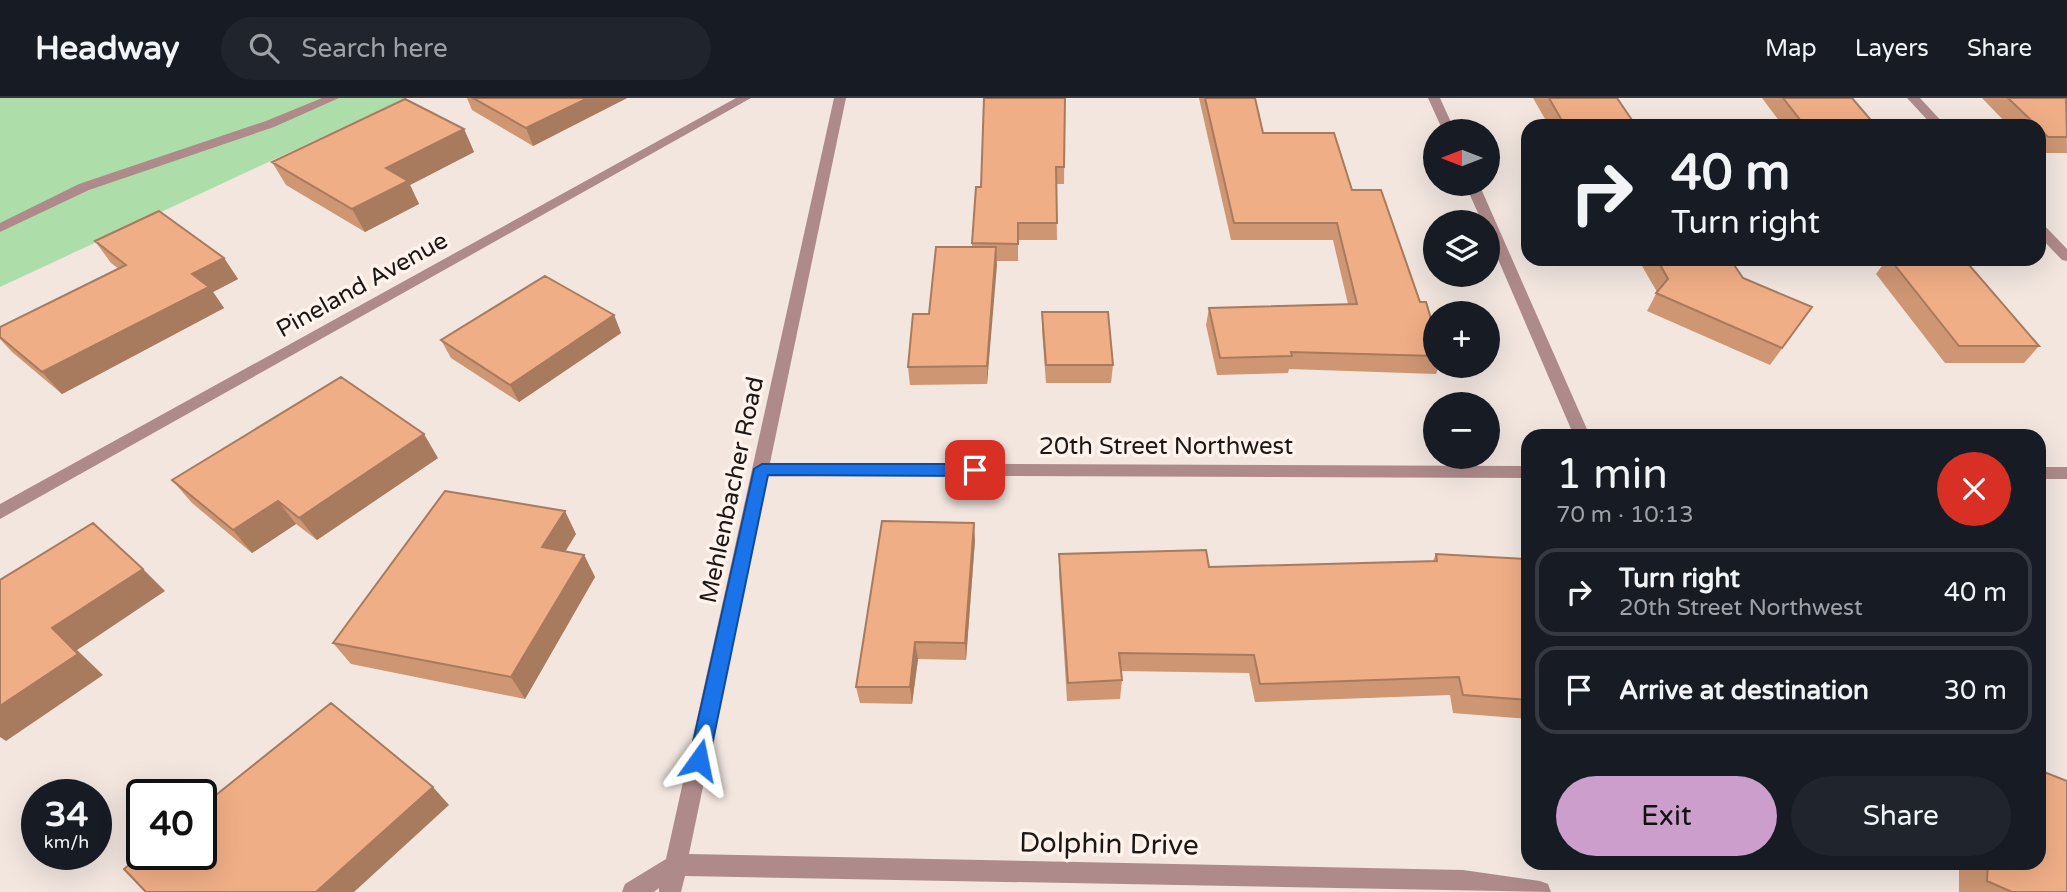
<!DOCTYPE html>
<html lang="en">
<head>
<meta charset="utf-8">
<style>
  :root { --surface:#171b24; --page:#20242c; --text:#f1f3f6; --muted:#9ea1a6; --line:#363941; --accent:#cc9ecc }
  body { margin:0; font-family:"Varela Round",sans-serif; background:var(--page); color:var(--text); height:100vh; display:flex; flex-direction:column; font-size:26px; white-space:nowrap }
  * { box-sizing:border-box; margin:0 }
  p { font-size:23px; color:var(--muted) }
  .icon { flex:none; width:38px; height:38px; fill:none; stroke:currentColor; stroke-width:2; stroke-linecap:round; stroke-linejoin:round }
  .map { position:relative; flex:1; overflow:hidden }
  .panel { position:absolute; left:1521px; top:331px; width:525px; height:441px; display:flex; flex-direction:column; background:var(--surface); border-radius:21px; box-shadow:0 7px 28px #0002 }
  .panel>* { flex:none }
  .guide { position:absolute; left:1521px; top:21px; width:525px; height:147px; border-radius:21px; box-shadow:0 7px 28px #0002; background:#171b24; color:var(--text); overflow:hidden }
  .needle { width:46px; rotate:270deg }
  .controls { position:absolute; left:1423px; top:21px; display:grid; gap:14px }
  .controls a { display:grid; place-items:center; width:77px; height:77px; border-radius:50%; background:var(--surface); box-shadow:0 7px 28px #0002; font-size:35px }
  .speed { position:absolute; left:21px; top:681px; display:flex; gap:14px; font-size:35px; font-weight:700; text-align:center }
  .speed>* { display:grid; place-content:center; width:91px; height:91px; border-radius:50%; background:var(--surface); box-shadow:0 7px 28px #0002; line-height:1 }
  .speed small { font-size:18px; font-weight:400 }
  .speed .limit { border:4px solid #111; border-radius:10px; background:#fff; color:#111 }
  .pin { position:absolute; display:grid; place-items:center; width:60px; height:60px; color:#fff; margin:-30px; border-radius:14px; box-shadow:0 4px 10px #0006 }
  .me { position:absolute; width:77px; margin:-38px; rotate:12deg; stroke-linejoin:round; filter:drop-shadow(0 0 5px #0008) }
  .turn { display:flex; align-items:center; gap:24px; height:147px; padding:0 35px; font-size:32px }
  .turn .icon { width:91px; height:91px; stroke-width:2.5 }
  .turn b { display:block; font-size:49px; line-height:60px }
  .round { display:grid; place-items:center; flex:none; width:74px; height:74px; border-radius:37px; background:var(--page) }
  .summary { display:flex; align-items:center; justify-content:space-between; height:119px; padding:0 35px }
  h1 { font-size:42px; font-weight:600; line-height:52px }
  .action { display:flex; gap:14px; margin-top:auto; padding:14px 35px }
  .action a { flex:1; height:80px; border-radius:42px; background:var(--accent); color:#111; font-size:28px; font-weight:600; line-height:80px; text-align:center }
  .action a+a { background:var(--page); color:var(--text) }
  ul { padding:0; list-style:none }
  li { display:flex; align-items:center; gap:21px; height:88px; margin:0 14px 10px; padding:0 21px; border:4px solid var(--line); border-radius:21px }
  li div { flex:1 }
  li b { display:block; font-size:26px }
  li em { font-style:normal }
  header { display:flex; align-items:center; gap:42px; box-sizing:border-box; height:98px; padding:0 35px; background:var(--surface); border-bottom:2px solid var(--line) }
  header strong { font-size:33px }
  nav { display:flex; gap:38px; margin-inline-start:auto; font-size:24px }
  .search { width:490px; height:63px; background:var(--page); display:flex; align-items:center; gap:18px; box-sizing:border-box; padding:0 24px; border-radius:38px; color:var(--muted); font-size:26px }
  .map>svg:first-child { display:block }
</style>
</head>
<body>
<header>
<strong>Headway</strong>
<div class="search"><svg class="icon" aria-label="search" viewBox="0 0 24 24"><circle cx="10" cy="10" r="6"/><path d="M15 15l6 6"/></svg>Search here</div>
<nav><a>Map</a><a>Layers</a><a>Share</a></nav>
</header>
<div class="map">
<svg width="2067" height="794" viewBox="0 0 2067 794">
  <rect width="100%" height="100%" fill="#f2e6df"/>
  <path fill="#addeaa" d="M0 0H406L0 189Z"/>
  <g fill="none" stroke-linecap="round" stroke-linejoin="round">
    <path fill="#ae8b8a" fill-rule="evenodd" d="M322 0H339L274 29 89 92 0 134V125L79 86 266 23Z
      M736 0H751L0 421V406Z
      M834 0H846L770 365 1528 368V380L768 377 689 756 1463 772 1540 783 1548 786 1551 794 685 778 681 794H659V790L654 794H622L625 786 666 761Z
      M1428 0H1440L1455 33H1443Z
      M1907 0H1920L1946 28H1933Z
      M1465 86H1479L1590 338H1574L1488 138V124H1482Z
      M2039 126 2044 127 2067 151V163L2062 162 2039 138Z
      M2039 369H2067V381H2039Z"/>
  </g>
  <path fill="#ce9673" d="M467 0H627L533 48 472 12Z
    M1065 0 1064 86H1056L1057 142H1018V163H996L987 286 910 287 908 269 929 216 972 149V145Z
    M1199 0H1255L1263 35 1352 92 1435 258V268H1439L1436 276 1289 271 1288 275 1217 277 1206 227 1209 210 1348 206 1333 142H1231Z
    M1533 0H1617L1636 28H1549Z
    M1762 0H1852L1876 28H1783Z
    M1982 0H2066L2067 55H2039V28H2009Z
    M464 31 474 54 410 87 419 106 365 134 286 87 272 64Z
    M95 143 224 160 238 181 213 194 224 210 62 296 12 254 0 241V229L119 171 111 165Z
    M1638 161H1730L1743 180 1812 209 1770 267 1647 213 1657 194Z
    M1881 161H1964L2039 248 2024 265H1945L1876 176 1884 165Z
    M1042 214 1113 267 1111 285H1046L1042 232Z
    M614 217 621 235 519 304 451 260 441 242Z
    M438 360 317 442 296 426 252 455 192 405 172 382Z
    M576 436 565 453 584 457 595 479 525 601 351 566 333 545Z
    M975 442 966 562 918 561 912 606 860 605 856 589Z
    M1059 456 1209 469 1433 463 1436 456 1528 461V621L1453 615 1450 597 1255 604 1249 575 1121 573 1122 582 1120 601 1067 603 1059 475Z
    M1948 765H2039L2067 794H1959V770Z"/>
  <path fill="#a87a5e" d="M588 0H627L533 48 526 30Z
    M464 31 474 54 410 87 419 106 365 134 352 111 386 70Z
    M996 149 997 167 987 286V268Z
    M224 160 238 181 213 194 224 210 62 296 42 274 192 176Z
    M614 217 621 235 519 304 510 287Z
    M424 336 438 360 317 442 299 420Z
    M278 403 296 426 252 455 233 432Z
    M565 413 576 436 554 472 542 449Z
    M974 425 975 442 966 562 965 545Z
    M584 457 595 479 525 601 511 579Z
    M143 471 165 493 77 552 103 577 6 643 0 639V608L52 530Z
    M915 544 918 561 912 606 910 589Z
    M433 689 449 707 354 794H316Z"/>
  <path fill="#f0ae86" stroke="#a87a5e" stroke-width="2" d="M473 0H588L526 30Z
    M984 0H1065L1064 69H1056L1057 125H1018V146L972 145 976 89H981Z
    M1205 0H1255L1263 35H1334L1352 92H1381L1420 204H1426L1435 234V258L1291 254 1292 258 1220 260 1209 210 1357 206 1337 125H1234Z
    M1549 0H1617L1636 28H1565Z
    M1783 0H1852L1876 28H1805Z
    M2008 0H2066L2067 39H2048L2039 30V28H2037Z
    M405 1 464 31 386 70 408 83 352 111 272 64Z
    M159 113 224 160 192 176 209 189 42 274 0 239V229L126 167 95 143Z
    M936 149H996L987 268 908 269 913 216H929Z
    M1657 161H1730L1743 180 1812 209 1782 250 1656 195 1668 181Z
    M1890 161H1964L2039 248H1959Z
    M545 178 614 217 510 287 441 242Z
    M1042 214H1108L1113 267H1046Z
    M341 279 424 336 299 420 278 403 233 432 172 382Z
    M445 393 565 413 542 449 584 457 511 579 333 545Z
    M882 423 974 425 965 545 915 544 910 589H856Z
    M93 425 143 471 52 530 78 556 0 608V482Z
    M1206 452 1209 469 1437 463 1436 456 1528 461V602L1463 597 1459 579 1260 586 1254 557 1119 555 1122 582 1068 585 1059 456Z
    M331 605 433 689 316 794H146L124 771 142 756H201V709Z
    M2039 672 2067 683V794H2012L1987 783 1988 765H2039Z"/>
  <path fill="#1a73e8" stroke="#114b97" stroke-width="2" d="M762 366H975L983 372 975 378 768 377 709 662 706 668 699 670 692 668 689 662 754 371Z"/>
  <g text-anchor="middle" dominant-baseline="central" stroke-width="7" stroke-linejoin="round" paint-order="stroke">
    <g font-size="24" fill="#1b1715" stroke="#fff3ec">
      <text transform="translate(362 187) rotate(-29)">Pineland Avenue</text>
      <text x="1166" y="348">20th Street Northwest</text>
      <text transform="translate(732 392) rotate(-78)">Mehlenbacher Road</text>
    </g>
    <g font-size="28" fill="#1b1715" stroke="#fff3ec">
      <text transform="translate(1109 746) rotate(1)">Dolphin Drive</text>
    </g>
  </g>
</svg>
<div class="controls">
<a><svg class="needle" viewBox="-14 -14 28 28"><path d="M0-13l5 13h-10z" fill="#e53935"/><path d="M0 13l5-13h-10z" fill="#9ea1a6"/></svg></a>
<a><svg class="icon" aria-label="layers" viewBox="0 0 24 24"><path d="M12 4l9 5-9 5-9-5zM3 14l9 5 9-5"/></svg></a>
<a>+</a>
<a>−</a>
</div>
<div class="speed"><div>34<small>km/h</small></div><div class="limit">40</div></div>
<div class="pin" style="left:975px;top:372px;background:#d93025"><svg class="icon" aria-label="arrive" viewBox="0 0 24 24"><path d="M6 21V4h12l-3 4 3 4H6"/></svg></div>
<svg class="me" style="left:699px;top:662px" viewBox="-20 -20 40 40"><path d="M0-17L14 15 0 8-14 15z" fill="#1a73e8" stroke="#fff" stroke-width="4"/></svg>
<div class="guide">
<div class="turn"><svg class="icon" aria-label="right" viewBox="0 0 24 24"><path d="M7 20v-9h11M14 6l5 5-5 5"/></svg><div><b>40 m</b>Turn right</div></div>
</div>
<section class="panel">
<div class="summary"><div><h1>1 min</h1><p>70 m · 10:13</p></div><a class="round" style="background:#d93025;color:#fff"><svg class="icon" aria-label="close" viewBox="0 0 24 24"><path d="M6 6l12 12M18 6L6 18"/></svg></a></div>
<ul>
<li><svg class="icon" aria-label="right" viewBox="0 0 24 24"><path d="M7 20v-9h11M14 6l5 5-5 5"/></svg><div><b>Turn right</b><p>20th Street Northwest</p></div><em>40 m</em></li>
<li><svg class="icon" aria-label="arrive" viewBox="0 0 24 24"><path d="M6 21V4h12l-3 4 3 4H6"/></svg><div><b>Arrive at destination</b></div><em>30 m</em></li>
</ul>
<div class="action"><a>Exit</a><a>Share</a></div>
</section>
</div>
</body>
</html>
